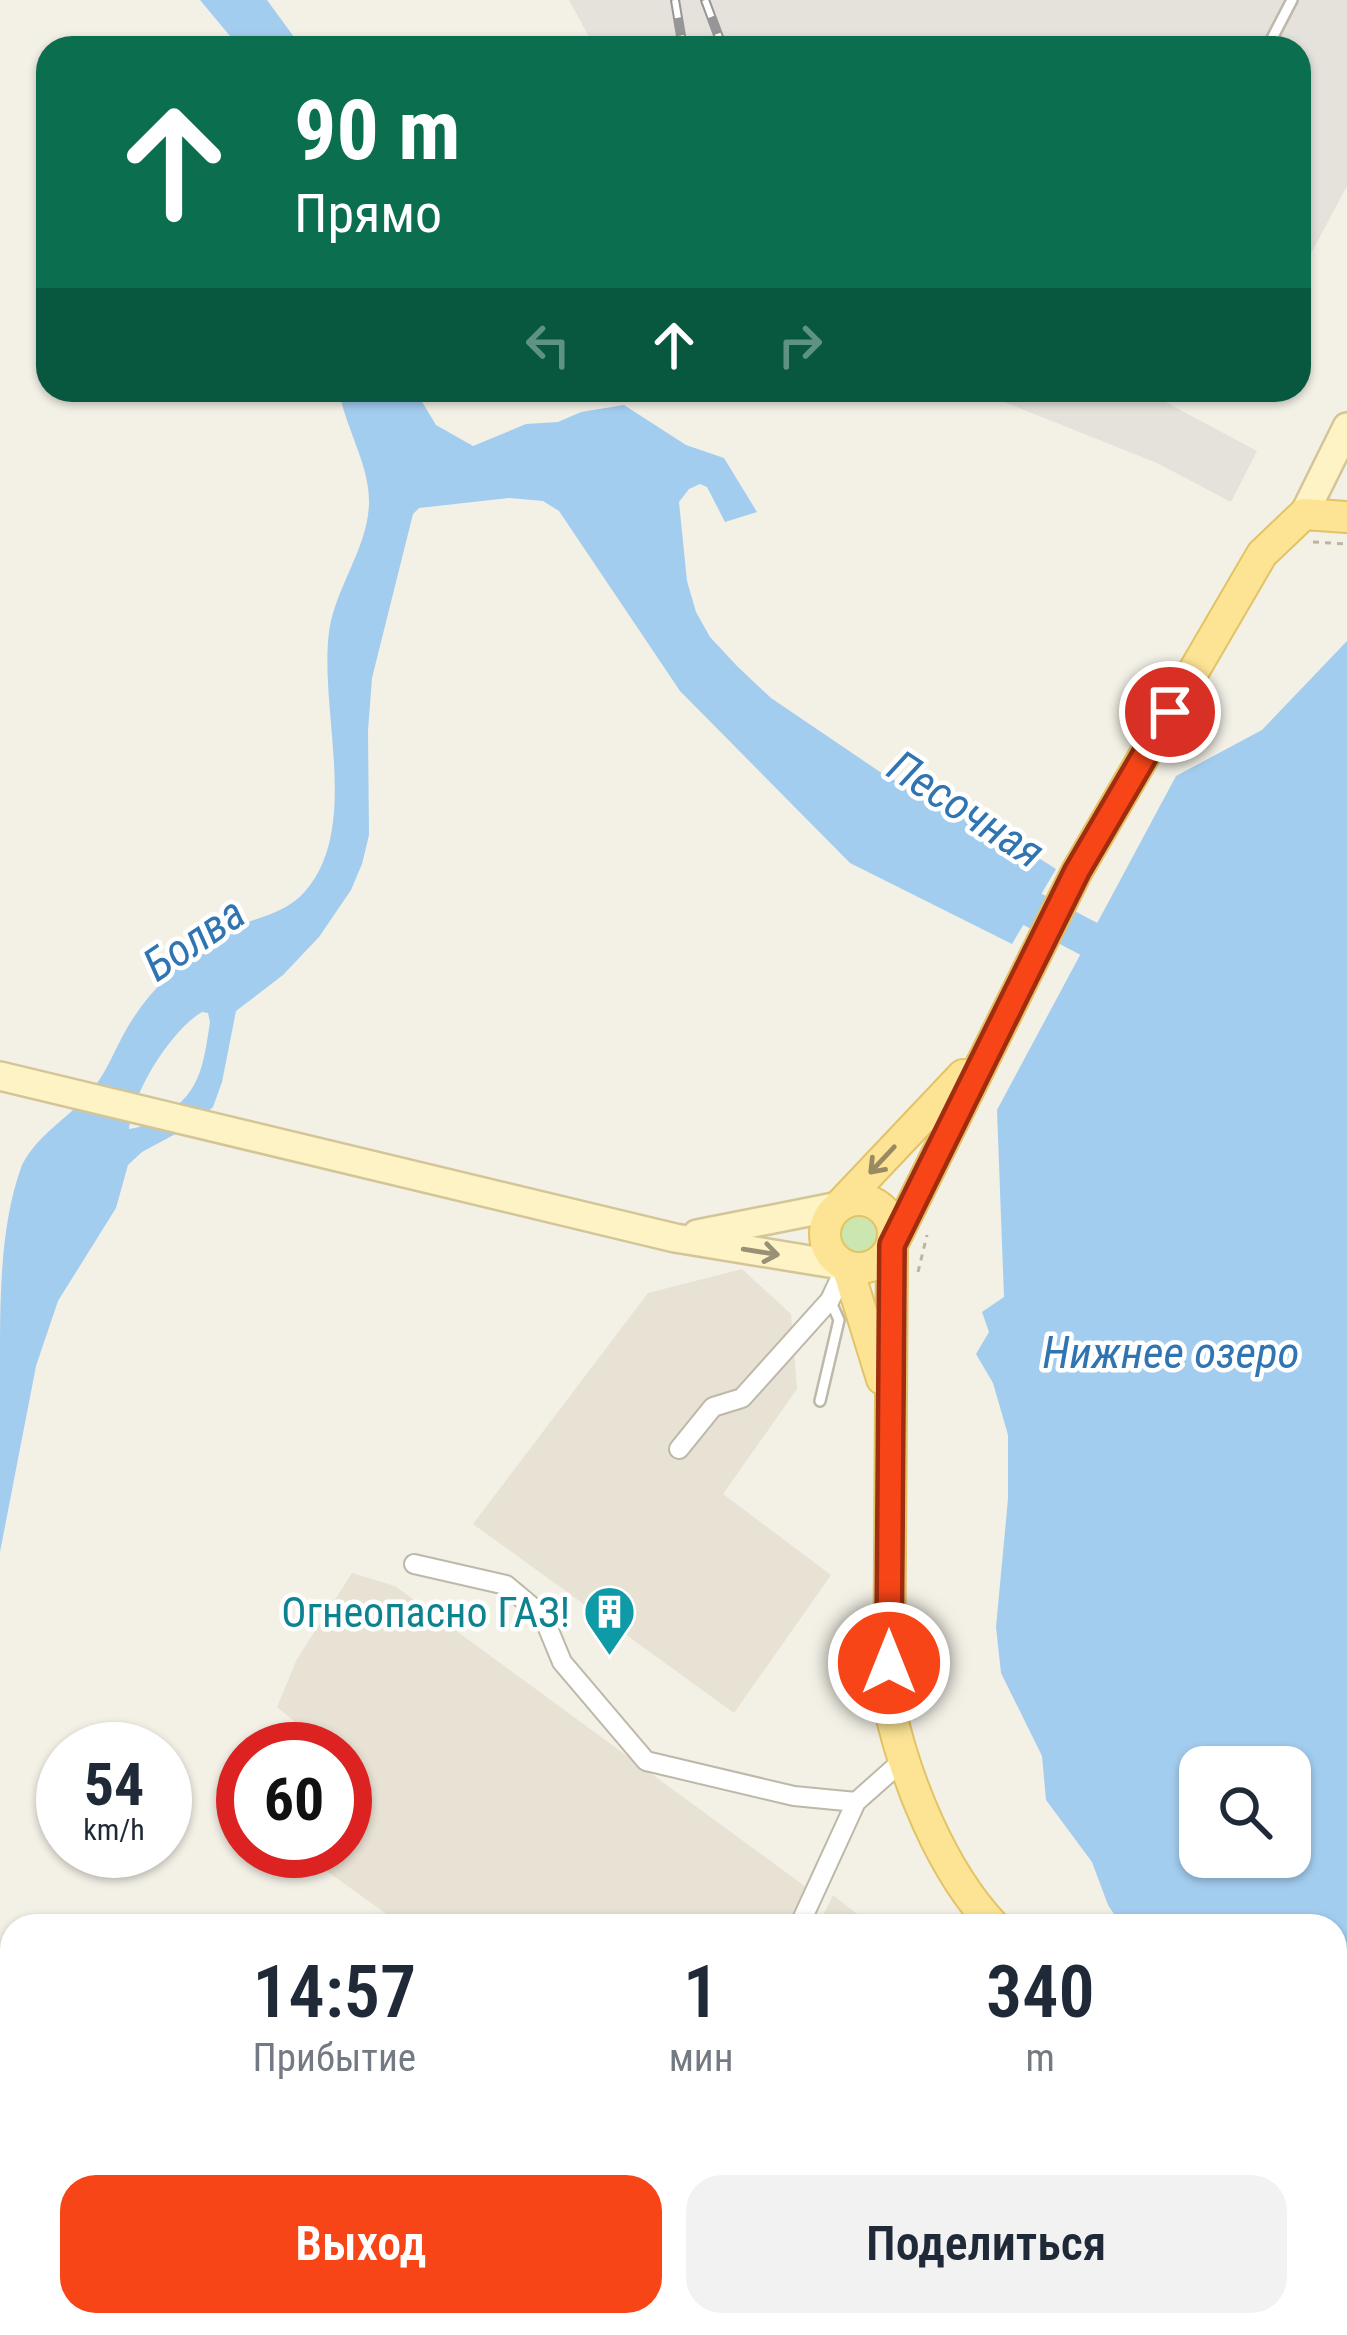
<!DOCTYPE html>
<html lang="ru">
<head>
<meta charset="utf-8">
<style>
  :root { --surface:#fff; --page:#f2f2f3; --text:#1f2937; --muted:#747a83; --accent:#f84518 }
  body { margin:0; font-family:"Roboto Condensed",sans-serif; background:var(--page); color:var(--text); height:100vh; display:flex; flex-direction:column; font-size:45px; white-space:nowrap }
  * { box-sizing:border-box; margin:0 }
  p { font-size:39px; color:var(--muted) }
  .icon { flex:none; width:66px; height:66px; fill:none; stroke:currentColor; stroke-width:2; stroke-linecap:round; stroke-linejoin:round }
  .map { position:relative; flex:1; overflow:hidden }
  .sheet { position:absolute; left:0px; top:1914px; width:1347px; height:423px; display:flex; flex-direction:column; background:var(--surface); border-radius:36px 36px 0 0; box-shadow:0 3px 9px #0004 }
  .sheet>* { flex:none }
  .top-card { position:absolute; left:36px; top:36px; width:1275px; height:366px; border-radius:36px; box-shadow:0 3px 9px #0004; background:#0b6e4f; color:#fff; overflow:hidden }
  .controls { position:absolute; left:1179px; top:1746px; display:grid; gap:24px }
  .controls a { display:grid; place-items:center; width:132px; height:132px; border-radius:24px; background:var(--surface); box-shadow:0 3px 9px #0004; font-size:60px }
  .speed { position:absolute; left:36px; top:1722px; display:flex; gap:24px; font-size:60px; font-weight:700; text-align:center }
  .speed>* { display:grid; place-content:center; width:156px; height:156px; border-radius:50%; background:var(--surface); box-shadow:0 3px 9px #0004; line-height:1 }
  .speed small { font-size:30px; font-weight:400 }
  .speed .limit { border:18px solid #d22; background:#fff; color:#111 }
  .pin { position:absolute; display:grid; place-items:center; width:102px; height:102px; color:#fff; margin:-51px; border:6px solid #fff; border-radius:50%; box-shadow:0 3px 12px #0007 }
  .me { position:absolute; width:132px; margin:-66px; rotate:0deg; stroke-linejoin:round; filter:drop-shadow(0 0 9px #0008) }
  .turn { display:flex; align-items:center; gap:42px; height:252px; padding:0 60px; font-size:54px }
  .turn .icon { width:156px; height:156px; stroke-width:2.5 }
  .turn b { display:block; font-size:84px; line-height:102px }
  .lanes { display:flex; align-items:center; height:114px; padding:0 60px; background:#0003; justify-content:center; gap:60px; direction:ltr }
  .lanes .off { opacity:.35 }
  .eta { display:flex; justify-content:space-evenly; align-items:center; height:204px; text-align:center }
  .eta b { font-size:72px; font-weight:600; line-height:84px }
  .cta { display:flex; gap:24px; margin-top:auto; padding:24px 60px }
  .cta a { flex:1; height:138px; border-radius:36px; background:var(--accent); color:#fff; font-size:48px; font-weight:600; line-height:138px; text-align:center }
  .cta a+a { background:var(--page); color:var(--text) }
  .map>svg:first-child { display:block }
</style>
</head>
<body>
<div class="map">
<svg width="1347" height="2335" viewBox="0 0 1347 2335">
  <rect width="100%" height="100%" fill="#f3f0e6"/>
  <path fill="#e7e2d4" d="M742 1269 791 1314 797 1389 723 1494 831 1575 734 1713 473 1524 648 1293Z
    M352 1573 395 1586 810 1890 785 1926H403L299 1851H345V1749H328L277 1707 297 1659Z
    M833 1895 872 1926H818Z
    M1335 2314 1347 2326V2335H924L912 2325H1335Z"/>
  <path fill="#e5e1db" d="M569 0H1347V186L1299 276V48H595Z
    M974 390H1143L1257 451 1231 502 1157 463Z
    M219 2325H532L525 2335H224Z"/>
  <path fill="#cbe7af" d="M841 1234a18 18 0 1 1 36 0a18 18 0 1 1-36 0Z"/>
  <path fill="#a3cdef" fill-rule="evenodd" d="M200 0H267L302 48H240Z
    M339 390H415L436 425 473 446 526 424 558 422 581 412 624 405 686 445 724 458 757 512 725 522 707 487 700 484 689 489 679 502 687 581 696 612 710 637 737 666 771 698 886 776 1012 841 1056 869 1012 944 850 863 680 691 559 511 543 501 509 498 419 508 413 514 372 678 368 731 369 835 362 864 351 890 319 937 283 975 236 1011 222 1082 213 1107 192 1125 142 1152 128 1165 116 1208 58 1301 36 1366 0 1552C0 1489 0 1425 0 1362 0 1298 0 1224 22 1165 39 1131 74 1116 95 1086 108 1069 115 1049 126 1030 146 994 179 963 212 939 243 917 282 920 307 889 360 825 319 709 329 632 335 588 368 548 369 503 370 465 345 428 339 390ZM202 1012 208 1013 210 1022C204 1061 201 1094 164 1114 152 1121 141 1128 129 1129 132 1093 171 1030 202 1012Z
    M1347 641V2191L1335 2175V1926H1122L1108 1905 1092 1862 1046 1800 1042 1756 1001 1673 996 1627 1008 1499V1435L993 1383 976 1354 989 1332 982 1312 1004 1297 997 1110 1176 776 1262 730ZM1200 1767H1290V1857H1200Z"/>
  <g fill="none" stroke-linecap="round" stroke-linejoin="round">
    <path stroke="#a3cdef" stroke-width="36" d="M994 889 1131 961"/>
    <defs>
      <path id="lane" d="M1267 48 1292 0
        M820 1401 839 1320 830 1300
        M277 2325 291 2335
        M387 2325 401 2335
        M506 2325 518 2335"/>
      <path id="street" d="M679 1449 713 1407 742 1398 830 1300 846 1266
        M414 1564 506 1585 543 1616 562 1662 646 1761 794 1796 856 1802
        M799 1926 856 1802 901 1762
        M548 2335 553 2325"/>
      <path id="secondary" d="M1304 514 1347 427
        M0 1076 675 1238 847 1266
        M697 1234 839 1206"/>
      <path id="primary" d="M825 1234a34 34 0 1 1 68 0a34 34 0 1 1-68 0Z
        M839 1206 963 1075
        M847 1266 882 1379
        M994 1926C941 1870 905 1779 889 1705L892 1245 1077 871 1262 554 1304 514 1347 517
        M1335 2284 1347 2296"/>
    </defs>
    <use href="#lane" stroke="#beb8a9" stroke-width="14"/>
    <use href="#street" stroke="#beb8a9" stroke-width="22"/>
    <use href="#secondary" stroke="#d3c597" stroke-width="32"/>
    <use href="#primary" stroke="#e2c365" stroke-width="34"/>
    <path stroke="#c0b49a" stroke-width="3" stroke-dasharray="6 6" stroke-linecap="butt" d="M1313 542 1347 544
      M918 1272 927 1235"/>
    <use href="#lane" stroke="#fff" stroke-width="9"/>
    <use href="#street" stroke="#fff" stroke-width="18"/>
    <use href="#secondary" stroke="#fef3c5" stroke-width="27"/>
    <use href="#primary" stroke="#fde495" stroke-width="30"/>
    <defs>
      <path id="rail" d="M675 0 683 48
        M705 0 723 48"/>
    </defs>
    <use href="#rail" stroke="#969696" stroke-width="10"/>
    <use href="#rail" stroke="#fff" stroke-width="6" stroke-dasharray="18" stroke-linecap="butt"/>
  </g>
  <defs><path id="oneway-shaft" d="M-6 0H5M1.5-3L5.5 0L1.5 3" fill="none" stroke-width="1.6" stroke-linecap="round" stroke-linejoin="round" transform="scale(3)"/></defs>
  <use stroke="#988a61" href="#oneway-shaft" transform="translate(882 1160) rotate(133)"/>
  <use stroke="#999176" href="#oneway-shaft" transform="translate(761 1252) rotate(9)"/>
  <g fill="none" stroke-linecap="round" stroke-linejoin="round">
    <defs>
      <path id="route" d="M889 1663 892 1245 1077 871 1170 712"/>
    </defs>
    <use href="#route" stroke="#a12d10" stroke-width="30"/>
    <use href="#route" stroke="#f84518" stroke-width="21"/>
  </g>
  <defs>
    <symbol id="building-pin" viewBox="-11 -11 22 30"><path d="M0 17L-7.5 6A9.5 9.5 0 1 1 7.5 6Z" fill="#0f9aa8" stroke="#fff"/><path d="M-4-6H4V6H1V3H-1V6H-4ZM-2.5-4.3h1.7v1.8h-1.7ZM.8-4.3h1.7v1.8H.8ZM-2.5-1h1.7V.8h-1.7ZM.8-1h1.7V.8H.8Z" fill="#fff"/></symbol>
  </defs>
  <g fill-rule="evenodd">
    <use href="#building-pin" x="580" y="1582" width="59" height="81"/>
  </g>
  <g text-anchor="middle" dominant-baseline="central" stroke-width="9" stroke-linejoin="round" paint-order="stroke">
    <g font-size="42" fill="#0d838f" stroke="#fff" text-anchor="end">
      <text x="570" y="1612">Огнеопасно ГАЗ!</text>
    </g>
    <g font-size="45" font-style="italic" fill="#3074b1" stroke="#fff">
      <text transform="translate(966 809) rotate(33)">Песочная</text>
      <text transform="translate(194 939) rotate(-34)">Болва</text>
      <text x="1171" y="1352">Нижнее озеро</text>
    </g>
  </g>
</svg>
<div class="controls">
<a><svg class="icon" aria-label="search" viewBox="0 0 24 24"><circle cx="10" cy="10" r="6"/><path d="M15 15l6 6"/></svg></a>
</div>
<div class="speed"><div>54<small>km/h</small></div><div class="limit">60</div></div>
<div class="pin" style="left:1170px;top:712px;background:#d93025"><svg class="icon" aria-label="arrive" viewBox="0 0 24 24"><path d="M6 21V4h12l-3 4 3 4H6"/></svg></div>
<svg class="me" style="left:889px;top:1663px" viewBox="-20 -20 40 40"><circle r="17" fill="#f84518" stroke="#fff" stroke-width="3"/><path d="M0-11L8 9 0 5-8 9z" fill="#fff"/></svg>
<div class="top-card">
<div class="turn"><svg class="icon" aria-label="ahead" viewBox="0 0 24 24"><path d="M12 20V5M6 11l6-6 6 6"/></svg><div><b>90 m</b>Прямо</div></div>
<div class="lanes"><svg class="icon off" aria-label="left" viewBox="0 0 24 24"><path d="M17 20v-9H6M10 6l-5 5 5 5"/></svg><svg class="icon" aria-label="ahead" viewBox="0 0 24 24"><path d="M12 20V5M6 11l6-6 6 6"/></svg><svg class="icon off" aria-label="right" viewBox="0 0 24 24"><path d="M7 20v-9h11M14 6l5 5-5 5"/></svg></div>
</div>
<section class="sheet">
<div class="eta">
<div><b>14:57</b><p>Прибытие</p></div>
<div><b>1</b><p>мин</p></div>
<div><b>340</b><p>m</p></div>
</div>
<div class="cta"><a>Выход</a><a>Поделиться</a></div>
</section>
</div>
</body>
</html>
